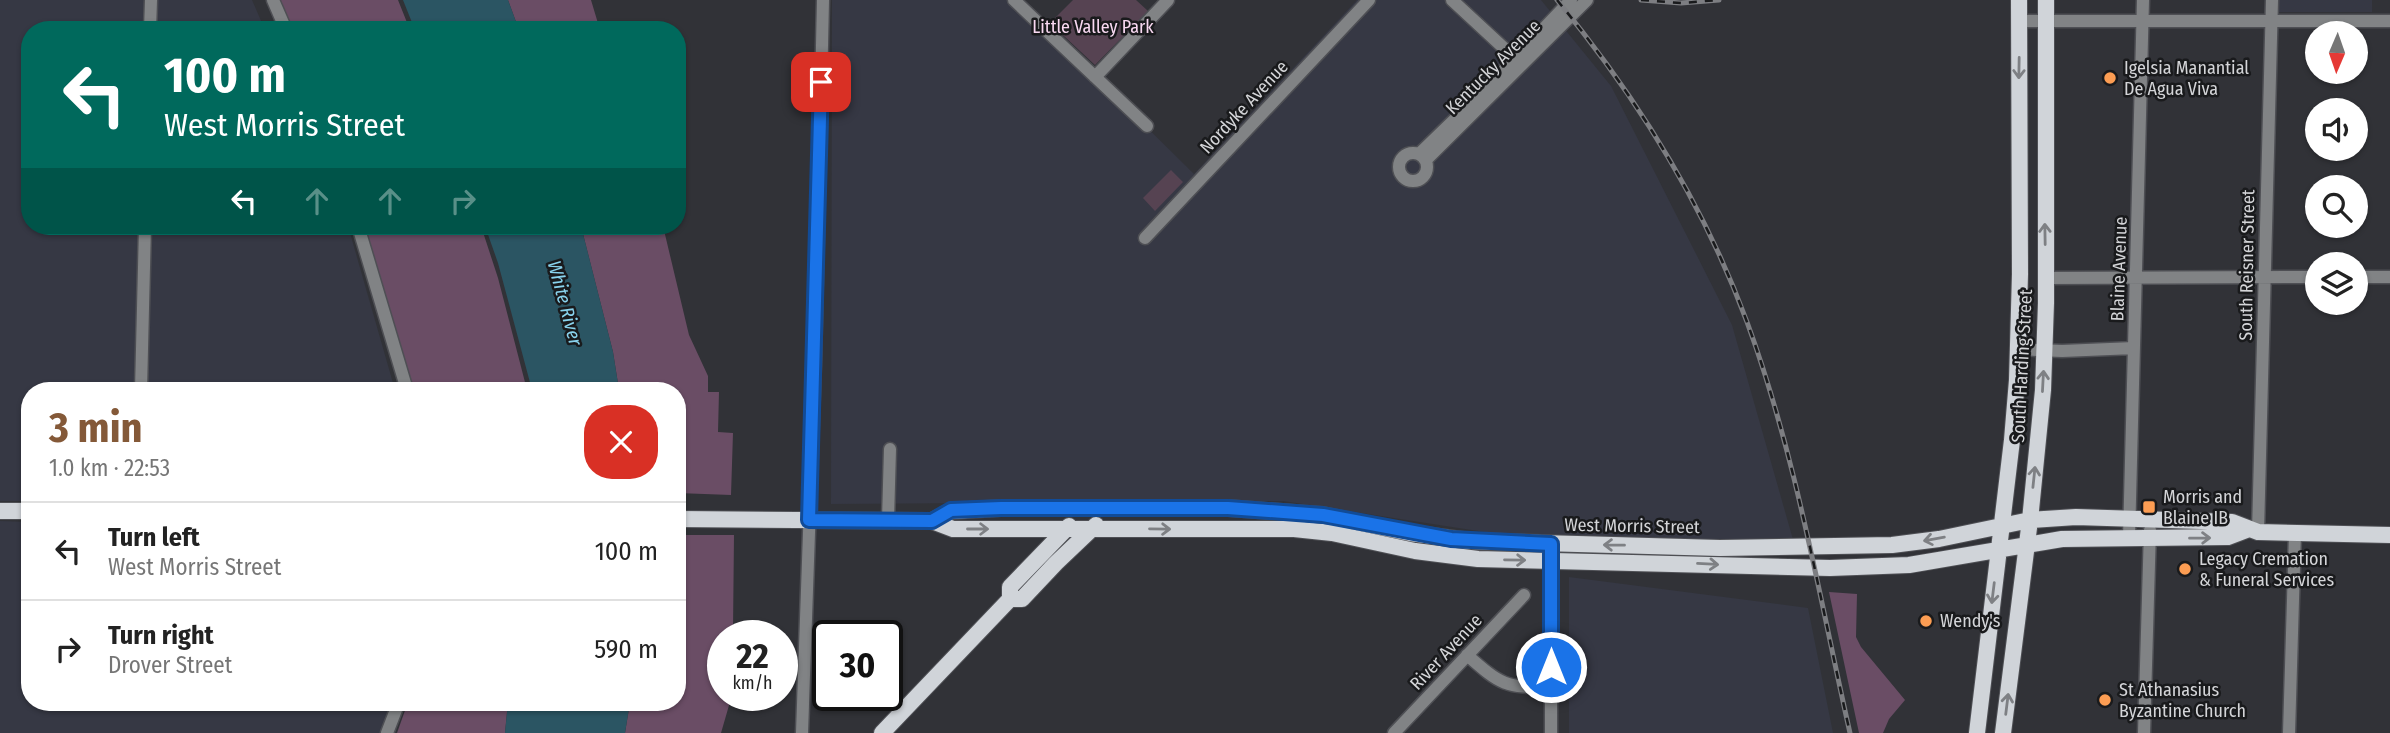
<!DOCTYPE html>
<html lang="en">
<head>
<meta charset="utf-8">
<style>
  :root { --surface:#fff; --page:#f6f6f6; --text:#222; --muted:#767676; --line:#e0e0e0; --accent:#845938 }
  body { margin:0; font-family:"Fira Sans Condensed",sans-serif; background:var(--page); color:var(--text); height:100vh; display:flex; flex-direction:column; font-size:26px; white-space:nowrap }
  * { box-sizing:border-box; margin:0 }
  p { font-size:23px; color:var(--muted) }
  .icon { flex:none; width:38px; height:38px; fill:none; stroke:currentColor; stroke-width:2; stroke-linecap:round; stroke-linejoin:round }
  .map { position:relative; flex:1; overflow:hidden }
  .details { position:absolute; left:21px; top:382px; width:665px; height:329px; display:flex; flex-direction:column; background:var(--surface); border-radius:28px; box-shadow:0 2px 5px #0004 }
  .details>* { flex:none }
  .top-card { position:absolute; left:21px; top:21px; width:665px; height:214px; border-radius:28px; box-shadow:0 2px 5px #0004; background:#00695c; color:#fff; overflow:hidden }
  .needle { width:46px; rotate:182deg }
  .buttons { position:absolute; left:2305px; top:21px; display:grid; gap:14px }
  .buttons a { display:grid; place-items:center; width:63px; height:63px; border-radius:50%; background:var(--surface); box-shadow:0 2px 5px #0004; font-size:35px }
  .speed { position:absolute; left:707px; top:620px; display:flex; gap:14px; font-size:35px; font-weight:700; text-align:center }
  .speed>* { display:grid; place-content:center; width:91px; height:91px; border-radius:50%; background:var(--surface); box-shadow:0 2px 5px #0004; line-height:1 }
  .speed small { font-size:18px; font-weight:400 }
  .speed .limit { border:4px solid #111; border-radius:10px; background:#fff; color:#111 }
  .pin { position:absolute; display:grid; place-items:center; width:60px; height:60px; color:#fff; margin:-30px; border-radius:14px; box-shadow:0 4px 10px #0006 }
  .me { position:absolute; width:77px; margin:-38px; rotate:0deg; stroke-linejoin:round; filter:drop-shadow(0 0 5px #0008) }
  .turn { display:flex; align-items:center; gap:24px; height:147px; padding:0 28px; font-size:32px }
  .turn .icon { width:91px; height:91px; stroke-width:2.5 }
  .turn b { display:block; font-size:49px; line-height:60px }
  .lanes { display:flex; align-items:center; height:66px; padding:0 28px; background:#0003; justify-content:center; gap:35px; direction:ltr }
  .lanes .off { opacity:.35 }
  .round { display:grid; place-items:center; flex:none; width:74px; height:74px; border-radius:28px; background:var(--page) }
  .headline { display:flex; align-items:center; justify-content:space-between; height:119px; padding:0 28px }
  h1 { font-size:42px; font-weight:700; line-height:52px; color:var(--accent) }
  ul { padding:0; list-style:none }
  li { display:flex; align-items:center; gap:21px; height:98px; padding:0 28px; border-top:2px solid var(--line) }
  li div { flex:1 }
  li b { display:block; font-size:26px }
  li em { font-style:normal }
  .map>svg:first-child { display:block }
</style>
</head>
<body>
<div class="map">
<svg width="2390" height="733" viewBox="0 0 2390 733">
  <rect width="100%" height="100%" fill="#313237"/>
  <path fill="#363844" d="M0 0H252L265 30H30V226H348L395 390H30V501H0Z
    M832 0H1018L1194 174 1357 0H1541L1611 86 1732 325 1794 543 1517 537 1283 501 831 504Z
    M2279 0H2372V12H2279Z
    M0 521 30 522V702H393L383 733H0Z
    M1569 577 1808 608 1833 733H1569Z"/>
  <path fill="#564352" d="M1073 0H1136L1148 11 1095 65 1050 23Z
    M1171 170 1183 182 1155 211 1143 198Z"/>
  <path fill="#6a4d65" d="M279 0H398L410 30H290Z
    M508 0H591L600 30H519Z
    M364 226H481L498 278 527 390H414Z
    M581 226H663L689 335 708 376V392H719L718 432 733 433 731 495 677 493V390H619L613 352Z
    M677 535H734L733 630 735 635H723V695H732L721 733H625L630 702H677Z
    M1829 592 1857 594 1856 637 1861 647 1905 700 1889 719 1883 733H1859Z
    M408 702H508L505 733H397Z"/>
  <path fill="#2b5563" d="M403 0H508L519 30H415Z
    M485 226H581L613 352 619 390H532L498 263Z
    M508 702H630L625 733H505Z"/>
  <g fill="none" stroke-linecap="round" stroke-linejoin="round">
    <defs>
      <path id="minor" d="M273 0 286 30
        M1014 0 1147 126
        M1452 0 1520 63
        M2019 21H2390
        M150 30 151 0
        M1095 77 1168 0
        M1399 167a14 14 0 1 1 28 0a14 14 0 1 1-28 0Z
        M1419 154 1487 88 1571 0
        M1426 160 1587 0
        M358 226 407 390
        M1145 238 1369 0
        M2356 277H2390
        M2046 278 2317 277
        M2018 349 2062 351 2134 348
        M141 390 145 226
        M888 520 890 449
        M2258 532 2272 0
        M2129 538 2143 0
        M1467 655C1501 685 1505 688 1551 687
        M387 733 399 702
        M802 733 815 361 823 0
        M1394 733 1524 595
        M1551 733V555
        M2144 733 2150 530
        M2289 733 2295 533"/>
      <path id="major" d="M0 511H30
        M677 519 932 521 953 529H1294L1332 533 1415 551 1478 559 1830 568 1909 565 2062 539 2228 537 2249 529
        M932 521 951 511 1001 508H1228L1323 515 1410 533 1471 541 1720 548 1892 545 1939 539 2030 520 2076 517 2232 522 2258 532 2390 535
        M1010 599V587L1069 526
        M882 733 1010 599H1022L1056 563 1096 525
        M1977 733 2012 440 2017 380 2020 274 2019 0
        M2003 733 2030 520 2043 390 2046 303V0"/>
    </defs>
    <use href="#minor" stroke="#4e4f54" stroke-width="15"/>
    <use href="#major" stroke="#4e4f54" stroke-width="18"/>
    <use href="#minor" stroke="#818385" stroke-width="12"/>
    <use href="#major" stroke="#d0d4d9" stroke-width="16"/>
    <defs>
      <path id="rail" d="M1557 0C1636 96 1704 205 1747 322 1796 455 1819 596 1850 733
        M1641 0 1681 3 1719 0"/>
    </defs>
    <use href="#rail" stroke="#7d7e82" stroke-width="5"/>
    <use href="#rail" stroke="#191a1c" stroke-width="2.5" stroke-dasharray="8" stroke-linecap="butt"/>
  </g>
  <defs><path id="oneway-shaft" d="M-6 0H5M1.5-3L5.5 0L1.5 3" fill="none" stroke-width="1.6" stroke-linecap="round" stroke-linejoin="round" transform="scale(1.75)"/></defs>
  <g stroke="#7e8084">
    <use href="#oneway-shaft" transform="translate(2019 68) rotate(91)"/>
    <use href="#oneway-shaft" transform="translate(2045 234) rotate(-91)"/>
    <use href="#oneway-shaft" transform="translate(2043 381) rotate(-87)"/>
    <use href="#oneway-shaft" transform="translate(2034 477) rotate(-84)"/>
    <use href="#oneway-shaft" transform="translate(978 529)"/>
    <use href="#oneway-shaft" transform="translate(1160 529) rotate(1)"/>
    <use href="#oneway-shaft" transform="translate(2200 538) rotate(-1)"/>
    <use href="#oneway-shaft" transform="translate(1934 539) rotate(170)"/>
    <use href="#oneway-shaft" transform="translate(1614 545) rotate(-179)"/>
    <use href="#oneway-shaft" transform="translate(1515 560) rotate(1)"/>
    <use href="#oneway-shaft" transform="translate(1708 564) rotate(3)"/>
    <use href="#oneway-shaft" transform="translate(1993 593) rotate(97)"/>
    <use href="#oneway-shaft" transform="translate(2007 704) rotate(-83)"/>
  </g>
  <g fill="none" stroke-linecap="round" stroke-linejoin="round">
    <defs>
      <path id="route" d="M821 82 809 520 932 521 951 510 1001 508H1228L1323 515 1451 539 1551 544V667"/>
    </defs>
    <use href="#route" stroke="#114b97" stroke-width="18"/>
    <use href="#route" stroke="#1a73e8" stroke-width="12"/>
  </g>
  <g fill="#fc9d53" stroke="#191a1c" stroke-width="2.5">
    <circle cx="2110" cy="78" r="7"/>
    <rect x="2142" y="500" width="14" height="14" rx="3.5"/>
    <circle cx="2185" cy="569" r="7"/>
    <circle cx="1926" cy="621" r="7"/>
    <circle cx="2105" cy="700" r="7"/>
  </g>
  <g text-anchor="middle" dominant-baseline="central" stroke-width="5" stroke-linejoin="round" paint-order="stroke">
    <g font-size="18" fill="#f9d9f2" stroke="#191a1c">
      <text x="1093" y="27">Little Valley Park</text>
    </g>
    <g font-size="18" fill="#d4d5d8" stroke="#191a1c">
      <text transform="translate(1493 67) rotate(-45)">Kentucky Avenue</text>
      <text transform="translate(1244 107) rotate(-47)">Nordyke Avenue</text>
      <text transform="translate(2247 265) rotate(-89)">South Reisner Street</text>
      <text transform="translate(2119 269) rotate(-88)">Blaine Avenue</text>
      <text transform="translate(2022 366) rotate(-87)">South Harding Street</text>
      <text transform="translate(1632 526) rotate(1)">West Morris Street</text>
      <text transform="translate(1446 652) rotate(-47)">River Avenue</text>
    </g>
    <g font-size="18" fill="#d4d5d8" stroke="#191a1c" text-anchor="start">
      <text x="2124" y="68">Igelsia Manantial<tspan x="2124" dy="21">De Agua Viva</tspan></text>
      <text x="2163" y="497">Morris and<tspan x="2163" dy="21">Blaine IB</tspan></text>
      <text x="2199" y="559">Legacy Cremation<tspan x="2199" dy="21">&amp; Funeral Services</tspan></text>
      <text x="1940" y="621">Wendy's</text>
      <text x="2119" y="690">St Athanasius<tspan x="2119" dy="21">Byzantine Church</tspan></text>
    </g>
    <g font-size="19" font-style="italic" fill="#89d3ed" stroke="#191a1c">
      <text transform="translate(565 303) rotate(75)">White River</text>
    </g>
  </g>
</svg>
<div class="buttons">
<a><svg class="needle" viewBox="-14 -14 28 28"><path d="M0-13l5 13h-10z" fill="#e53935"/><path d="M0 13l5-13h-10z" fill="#767676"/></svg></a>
<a><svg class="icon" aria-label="sound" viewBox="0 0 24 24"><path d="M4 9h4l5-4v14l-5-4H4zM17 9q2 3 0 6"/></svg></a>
<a><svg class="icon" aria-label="search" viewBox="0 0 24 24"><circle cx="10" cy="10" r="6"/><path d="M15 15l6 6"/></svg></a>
<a><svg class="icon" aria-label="layers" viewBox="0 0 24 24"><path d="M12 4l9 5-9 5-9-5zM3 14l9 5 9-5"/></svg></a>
</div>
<div class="speed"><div>22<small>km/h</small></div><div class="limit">30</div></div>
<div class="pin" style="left:821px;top:82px;background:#d93025"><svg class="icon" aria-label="arrive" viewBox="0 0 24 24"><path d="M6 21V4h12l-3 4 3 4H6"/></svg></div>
<svg class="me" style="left:1551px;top:667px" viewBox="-20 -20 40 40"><circle r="17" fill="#1a73e8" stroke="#fff" stroke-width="3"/><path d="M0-11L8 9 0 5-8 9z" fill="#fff"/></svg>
<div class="top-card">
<div class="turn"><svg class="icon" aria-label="left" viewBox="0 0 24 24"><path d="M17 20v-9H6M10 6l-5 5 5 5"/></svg><div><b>100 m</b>West Morris Street</div></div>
<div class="lanes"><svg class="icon" aria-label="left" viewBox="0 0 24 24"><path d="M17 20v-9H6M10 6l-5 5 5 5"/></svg><svg class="icon off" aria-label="ahead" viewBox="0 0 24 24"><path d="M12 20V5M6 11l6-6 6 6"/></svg><svg class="icon off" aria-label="ahead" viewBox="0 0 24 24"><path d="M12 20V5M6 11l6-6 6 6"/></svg><svg class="icon off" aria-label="right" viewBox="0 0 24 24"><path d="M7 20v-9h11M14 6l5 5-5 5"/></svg></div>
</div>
<section class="details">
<div class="headline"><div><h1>3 min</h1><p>1.0 km · 22:53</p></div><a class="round" style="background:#d93025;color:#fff"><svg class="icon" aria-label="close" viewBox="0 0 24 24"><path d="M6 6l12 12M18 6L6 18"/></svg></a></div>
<ul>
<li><svg class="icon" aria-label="left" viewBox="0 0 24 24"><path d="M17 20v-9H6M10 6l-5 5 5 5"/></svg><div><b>Turn left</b><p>West Morris Street</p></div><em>100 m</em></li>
<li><svg class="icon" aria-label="right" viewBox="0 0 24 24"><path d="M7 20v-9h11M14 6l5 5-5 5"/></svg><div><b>Turn right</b><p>Drover Street</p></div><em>590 m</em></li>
</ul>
</section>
</div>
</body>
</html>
